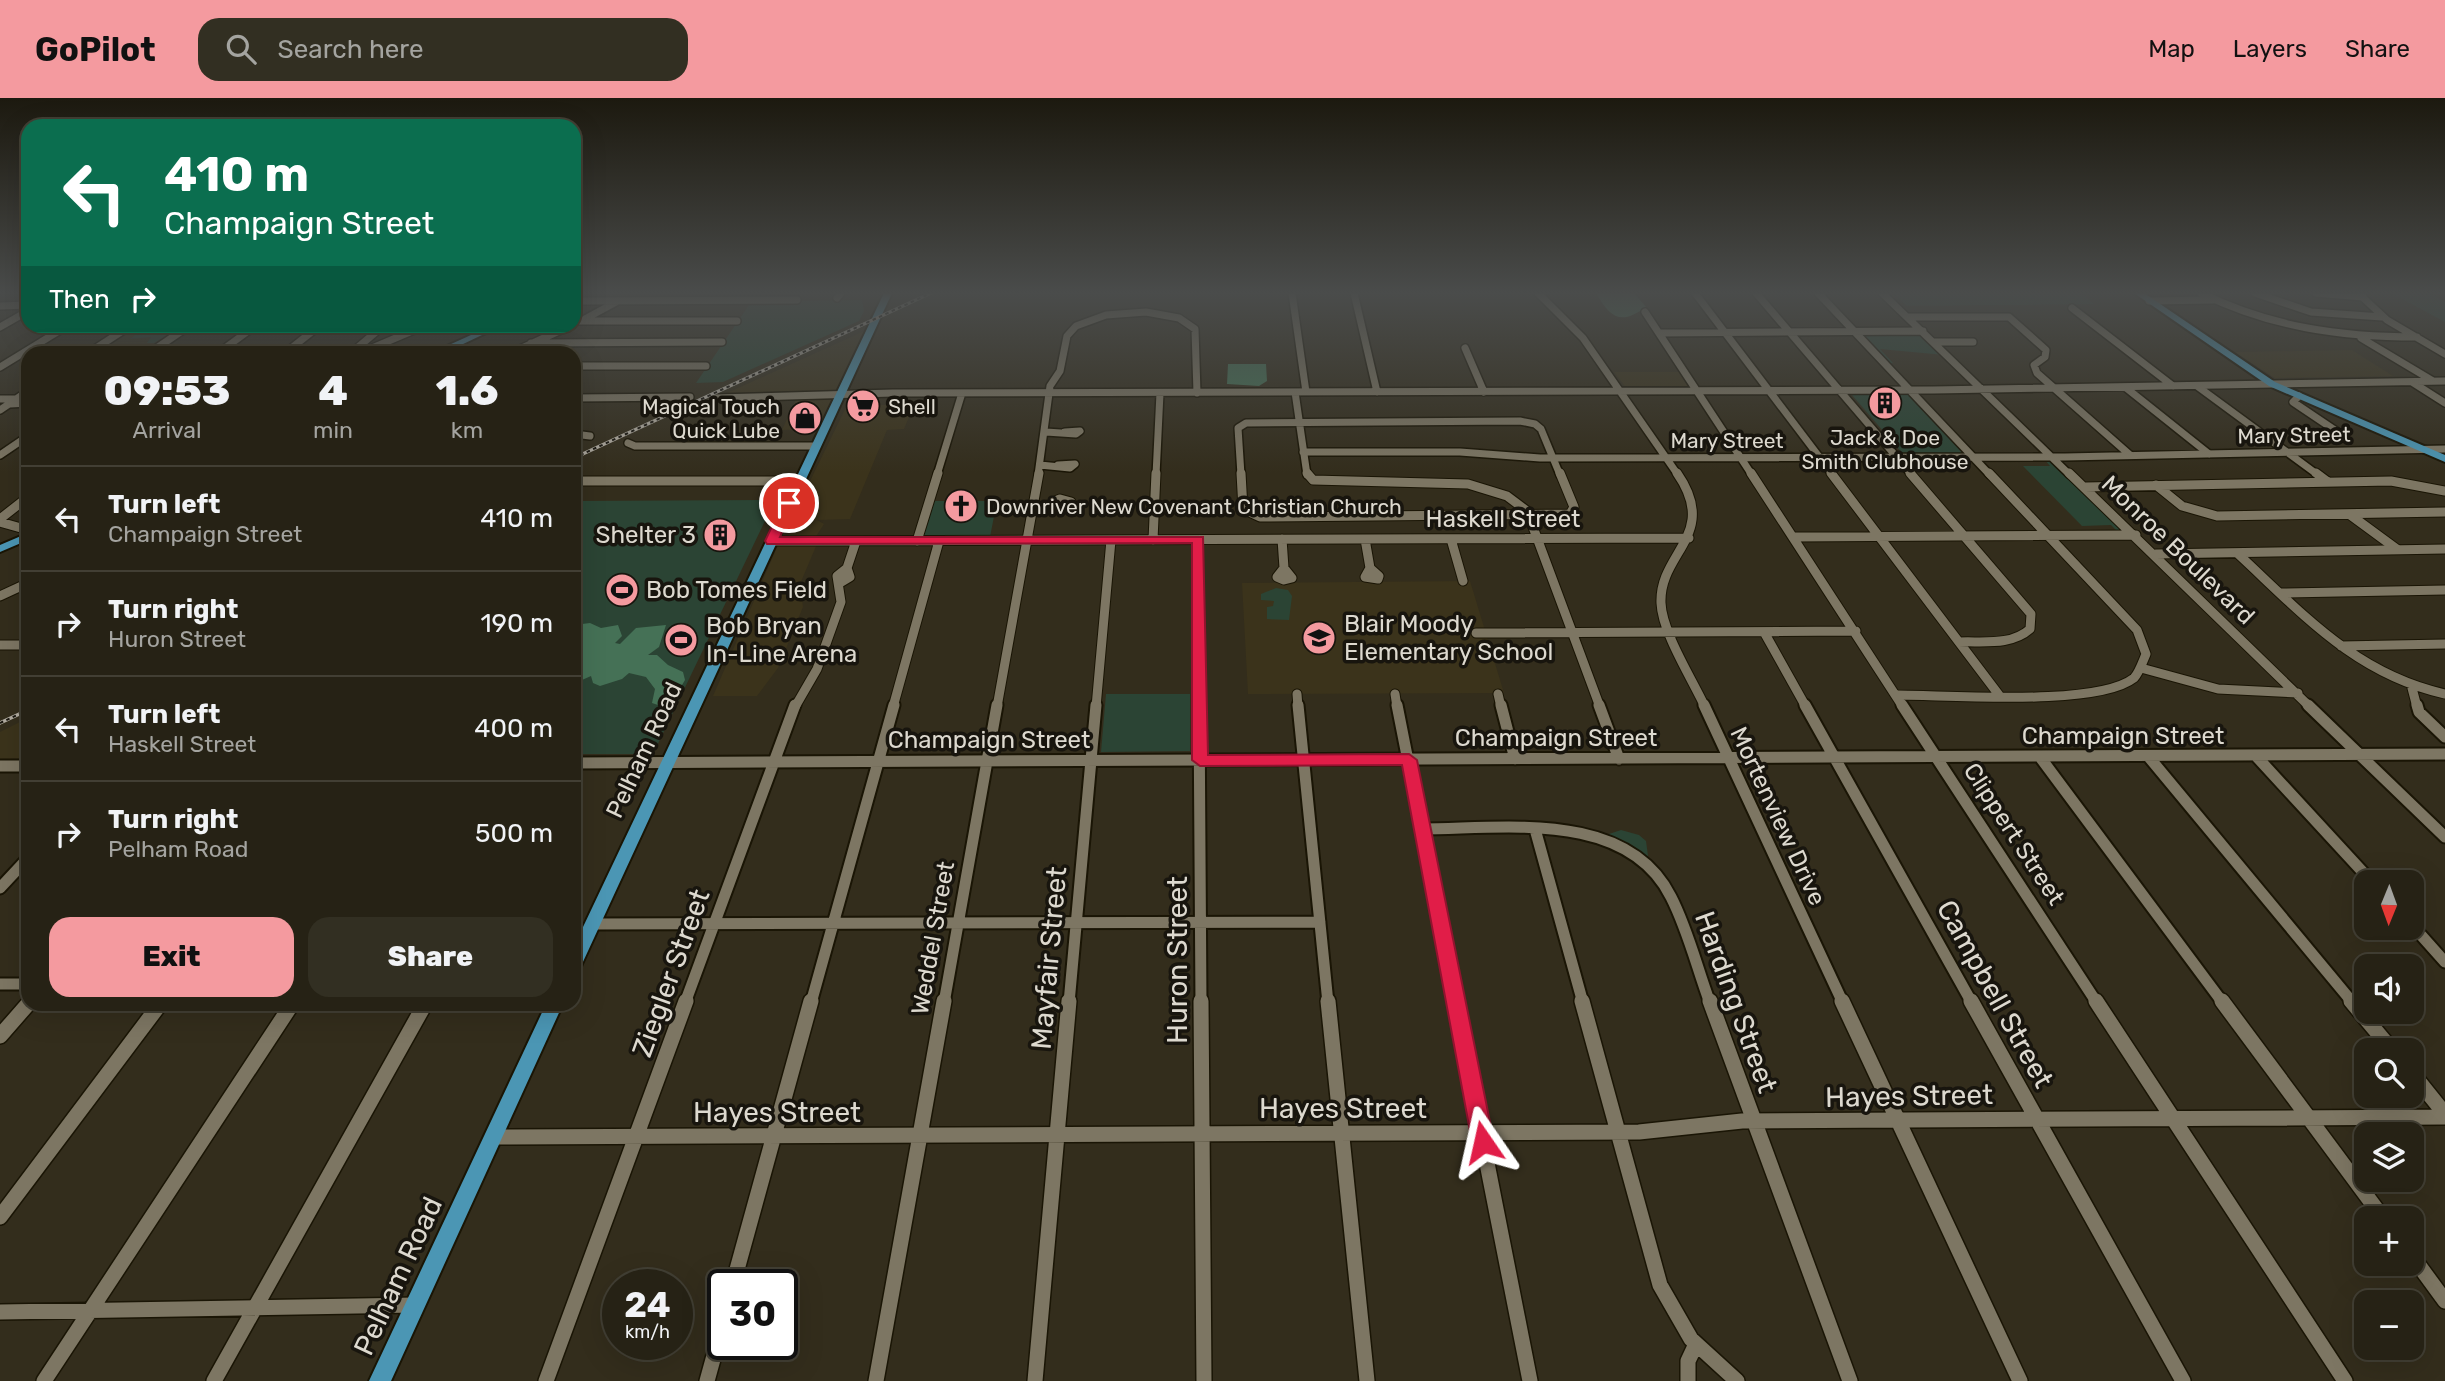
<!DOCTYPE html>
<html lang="en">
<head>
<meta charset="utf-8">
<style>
  :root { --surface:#262215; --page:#322f22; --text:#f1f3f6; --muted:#a4a4a0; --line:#423f34; --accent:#f49a9f }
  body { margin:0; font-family:Rubik,sans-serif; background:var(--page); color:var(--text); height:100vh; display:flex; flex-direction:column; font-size:26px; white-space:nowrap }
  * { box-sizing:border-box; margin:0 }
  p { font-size:23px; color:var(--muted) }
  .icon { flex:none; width:38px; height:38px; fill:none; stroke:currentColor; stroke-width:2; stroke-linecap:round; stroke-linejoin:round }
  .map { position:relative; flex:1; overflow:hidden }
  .panel { position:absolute; left:21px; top:248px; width:560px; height:665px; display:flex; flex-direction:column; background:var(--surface); border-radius:21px; box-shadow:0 7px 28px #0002,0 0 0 2px var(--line) }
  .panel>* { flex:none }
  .hud { position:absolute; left:21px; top:21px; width:560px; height:214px; border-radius:21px; box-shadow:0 7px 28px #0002,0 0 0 2px var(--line); background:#0b6e4f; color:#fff; overflow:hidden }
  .needle { width:46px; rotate:181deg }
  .buttons { position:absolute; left:2354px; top:772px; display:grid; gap:14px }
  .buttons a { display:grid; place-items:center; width:70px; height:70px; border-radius:14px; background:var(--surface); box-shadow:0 7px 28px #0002,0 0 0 2px var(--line); font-size:35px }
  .speed { position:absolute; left:602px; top:1171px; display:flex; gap:14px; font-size:35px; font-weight:700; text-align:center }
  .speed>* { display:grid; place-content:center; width:91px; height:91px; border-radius:50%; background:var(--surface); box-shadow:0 7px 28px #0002,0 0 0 2px var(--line); line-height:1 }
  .speed small { font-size:18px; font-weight:400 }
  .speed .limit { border:4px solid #111; border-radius:10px; background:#fff; color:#111 }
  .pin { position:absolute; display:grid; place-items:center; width:60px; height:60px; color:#fff; margin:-30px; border:4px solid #fff; border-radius:50%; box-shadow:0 2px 7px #0007 }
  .me { position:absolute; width:77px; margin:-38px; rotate:349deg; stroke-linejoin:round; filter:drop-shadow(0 0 5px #0008) }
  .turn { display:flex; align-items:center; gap:24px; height:147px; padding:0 28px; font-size:32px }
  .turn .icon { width:91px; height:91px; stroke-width:2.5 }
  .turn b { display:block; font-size:49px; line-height:60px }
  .then { display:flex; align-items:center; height:66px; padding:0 28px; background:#0003; gap:14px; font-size:26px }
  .eta { display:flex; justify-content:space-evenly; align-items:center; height:119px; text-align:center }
  .eta b { font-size:42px; font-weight:800; line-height:49px }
  .action { display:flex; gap:14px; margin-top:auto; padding:14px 28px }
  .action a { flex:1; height:80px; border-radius:21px; background:var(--accent); color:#111; font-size:28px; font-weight:800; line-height:80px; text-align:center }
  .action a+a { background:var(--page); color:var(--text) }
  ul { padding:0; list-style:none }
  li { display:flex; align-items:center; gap:21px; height:105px; padding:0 28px; border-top:2px solid var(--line) }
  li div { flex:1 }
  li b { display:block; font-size:26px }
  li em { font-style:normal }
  header { display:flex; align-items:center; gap:42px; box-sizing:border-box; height:98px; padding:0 35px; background:var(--accent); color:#111 }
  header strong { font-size:33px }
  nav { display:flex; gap:38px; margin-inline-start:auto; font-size:24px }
  .search { width:490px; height:63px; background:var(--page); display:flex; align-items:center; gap:18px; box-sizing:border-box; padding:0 24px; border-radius:21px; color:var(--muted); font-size:26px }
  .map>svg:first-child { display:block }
</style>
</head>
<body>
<header>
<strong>GoPilot</strong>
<div class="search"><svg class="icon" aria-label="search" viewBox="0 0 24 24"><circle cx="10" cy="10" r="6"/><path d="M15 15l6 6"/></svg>Search here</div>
<nav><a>Map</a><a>Layers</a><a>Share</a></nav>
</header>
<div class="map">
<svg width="2445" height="1283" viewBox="0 0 2445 1283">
  <rect width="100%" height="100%" fill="#332d1c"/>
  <path fill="#3b331b" d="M871 230 823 331 782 332 797 299 716 300Z
    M173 234 142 255 93 256 125 235Z
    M2352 252 2393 278 2275 280 2235 254Z
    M1614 274H1681L1691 287 1687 291H1627Z
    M850 301H880L878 307H914L904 331 887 332 850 421 817 422 824 426 815 440H788L796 422H791Z
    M817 446 800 486 803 509 778 570 757 598H713L778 447Z
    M1470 483 1504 595 1248 596 1242 485Z
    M28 620V660L0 661V634Z"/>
  <path fill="#2b4434" d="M1893 195H2080L2094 206 1907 208Z
    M2391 195H2429L2445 204V224Z
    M862 202 864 213 859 223 723 284 696 285 751 204Z
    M136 228H182L154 245H147L151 239 130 241 138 235H125Z
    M1918 235 1944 257 1880 251 1893 265 1888 266 1861 236Z
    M1910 296 1965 355 1903 356 1852 297Z
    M2045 362H2054L2128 434H2118L2111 427 2082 428 2023 368H2050Z
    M775 402 653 656H574V403Z
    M932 403H997L990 439 922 440Z
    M1276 490 1288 492 1292 498 1289 522 1267 521V509L1273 508 1274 503 1261 502V496Z
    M1106 596H1190V653L1101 654Z
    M1621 732 1639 737 1646 743 1648 758 1643 759 1606 737Z"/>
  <path fill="#457156" d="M1596 195H1634L1646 209C1621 227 1611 221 1596 195Z
    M1228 266H1266L1267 283 1259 288 1227 286Z
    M590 525 601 530 618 527 622 538 615 545 620 546 636 530 666 527 659 549 648 557H657L668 567 683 574 685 582 672 604 658 607 652 605 655 591 646 579 629 575 622 581 600 588 593 585 591 578 582 582 574 580 577 571 574 564V527Z"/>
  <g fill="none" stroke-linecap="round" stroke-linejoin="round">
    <defs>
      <path id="minor-far3" d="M1292 195 1306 294
        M1354 195 1377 294
        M1538 195 1583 240 1678 377
        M1695 195 1833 377
        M1756 195 1912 377
        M1818 195 1990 377
        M1882 195 2070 377
        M2201 195C2270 229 2340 239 2417 239
        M2255 195 2311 214 2382 219
        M2316 195 2363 199
        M2358 195 2387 222 2445 256
        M837 200 841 195
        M574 203 797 202
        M2149 203 2213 202
        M0 208 28 207
        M2072 210 2173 288
        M1645 214 1752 377
        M1908 219H2009L2046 252 2045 259 2034 267 2037 275 2130 357
        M583 222 618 203
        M579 223H737
        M0 229 28 213
        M1659 235 1923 233
        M2361 240 2433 283
        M1934 244H1973
        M531 245 722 244
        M1465 250 1484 294
        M87 256 130 228
        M148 256 189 228
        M217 256 255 228
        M284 256 319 228
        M350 256 383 228
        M358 256 424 228
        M509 256 570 228
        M574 268H706
        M0 269 67 228
        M2412 284 2445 305
        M2197 288 2318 377
        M2125 289 2209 356
        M1295 294 1307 377
        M2299 298 2293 304 2345 339
        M574 300 690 299
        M716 300 893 295 1933 292 2445 283
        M0 301H18
        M10 306 28 305
        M0 312 28 293
        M1046 334 1076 336 1080 333 1065 334
        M574 336 590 338
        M628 345 635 348H816
        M1303 354H1460L1540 360 2065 359 2445 351
        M0 357 28 338
        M1040 367 1070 370 1075 366 1058 367
        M937 377 962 295
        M1038 377 1050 288 1060 273 1067 238 1076 228 1106 217 1146 214 1179 220 1195 231 1197 295
        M1156 377 1160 295
        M1241 377 1238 330 1246 325 1520 323 1535 326 1541 331 1560 377"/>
      <path id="minor-far2" d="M1241 375 1243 411 1260 419 1570 416 1574 409 1560 375
        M1307 375 1313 382 1468 386 1507 398 1527 413 1600 609
        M1677 375C1720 437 1659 454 1661 505 1662 534 1692 581 1705 609
        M1751 375 1903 609
        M1831 375 1999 597
        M1910 375 2031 516 2030 531C2011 548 1983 543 1959 544
        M2069 375 2310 609
        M2316 375 2328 384
        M574 383H800
        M2156 387 2182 408 2217 418 2445 414
        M2085 389 2391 383 2445 393
        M1060 401 1071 404 1063 408 1053 404Z
        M2349 416 2398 452
        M0 421 28 399
        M0 424 28 432
        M1794 439 2136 437
        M1282 441 1284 470
        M1365 441 1370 470
        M1451 441 1463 483
        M1153 442 1156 375
        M1198 442 1199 609
        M772 443 1689 440
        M917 443 938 375
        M2237 455C2302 515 2355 576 2445 596
        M2156 456 2445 451
        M1284 470 1292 480 1284 482 1277 479Z
        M1370 470 1379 478 1378 481 1365 479Z
        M840 485 850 479 847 470 856 443
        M2282 495 2445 492
        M0 498 28 485
        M1764 534 1806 609
        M1476 535 1856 533
        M0 547H28
        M2341 548 2445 546
        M2141 570 2218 591 2298 595
        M2412 590 2417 609
        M1297 596 1298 609
        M1395 596 1397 609
        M1498 596 1501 609
        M1898 597C1949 597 2097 609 2134 580 2139 575 2143 563 2146 556L2137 532 1989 375
        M795 609 817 571 841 504 837 478 847 470
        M893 609 939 443
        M997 609 1039 375
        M1096 609 1111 442"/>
      <path id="minor-far1" d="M1199 607 1201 905
        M1298 607 1328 905
        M1397 607 1456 905
        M1501 607 1515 661
        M1599 607 1619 661
        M1704 607 1843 905
        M1805 607 1972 905
        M1902 607 2097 905
        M2308 607 2445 739
        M2417 607 2419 614 2445 639
        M2148 658 2353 905
        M2256 658 2372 784
        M2040 659 2223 905
        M574 665 2445 656
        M0 668H28
        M1422 731C1503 731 1627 711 1671 799 1688 832 1697 870 1710 905
        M1535 731 1583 905
        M0 790 28 760
        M593 826 1320 824
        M2412 827 2445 864
        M0 886H28
        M685 905 795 607
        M811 905 894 607
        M944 905 997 607
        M1069 905 1096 607"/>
      <path id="minor" d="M1201 903 1204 1283
        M1328 903 1367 1283
        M1455 903 1530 1283
        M1582 903 1660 1187 1691 1241 1737 1283
        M1710 903 1850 1283
        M1842 903 2020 1283
        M1971 903 2183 1283
        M2096 903 2345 1283
        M2222 903 2383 1120
        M2351 903 2392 952
        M0 938 28 906
        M2412 975 2445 1016
        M493 1039 1639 1034 1742 1023 2445 1019
        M0 1119 160 906
        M2412 1158 2445 1203
        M733 1186 811 903
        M0 1214 416 1207
        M44 1283 292 906
        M214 1283 425 906
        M546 1283 686 903
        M707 1283 723 1225
        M876 1283 944 903
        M1035 1283 1069 903
        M1688 1283V1263L1696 1246"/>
      <path id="major" d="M884 195H892L582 866 580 871 574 872V848Z
        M2134 195H2144L2275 284 2445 357V364L2269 288Z
        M491 228H501L442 256H429Z
        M28 435V442L0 454V447Z
        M546 906H563L391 1283H369Z"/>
    </defs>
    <use href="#minor-far3" stroke="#1a1505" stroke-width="10"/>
    <use href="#minor-far2" stroke="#1a1505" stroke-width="11"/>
    <use href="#minor-far1" stroke="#1a1505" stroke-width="15"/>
    <use href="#minor" stroke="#1a1505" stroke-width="18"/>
    <use href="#major" stroke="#1a1505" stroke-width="4"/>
    <use href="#minor-far3" stroke="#7d7663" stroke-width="7"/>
    <use href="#minor-far2" stroke="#7d7663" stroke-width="9"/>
    <use href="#minor-far1" stroke="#7d7663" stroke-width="11"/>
    <use href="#minor" stroke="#7d7663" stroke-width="15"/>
    <use href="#major" fill="#4b96b4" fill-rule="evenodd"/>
    <defs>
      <path id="rail" d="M574 360 931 195
        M0 625 28 612"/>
    </defs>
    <use href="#rail" stroke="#b1aca1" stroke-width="3.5"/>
    <use href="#rail" stroke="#18150e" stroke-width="2" stroke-dasharray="3.5" stroke-linecap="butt"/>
  </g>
  <linearGradient id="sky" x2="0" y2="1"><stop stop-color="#1c190f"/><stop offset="0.52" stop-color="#4a4c4b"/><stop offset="1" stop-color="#4a4c4b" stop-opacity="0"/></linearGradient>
  <rect width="2445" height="375" fill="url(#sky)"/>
  <path fill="#e11d48" stroke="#92132f" stroke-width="2" d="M789 401 795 405 780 439H1203L1208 657 1409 656 1417 662 1494 1044 1491 1051 1483 1053 1476 1051 1472 1044 1402 667 1200 668 1192 662V445L767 446 765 443 783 405Z"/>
  <defs>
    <symbol id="building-disc" viewBox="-11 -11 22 22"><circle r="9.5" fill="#f49a9f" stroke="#18150e"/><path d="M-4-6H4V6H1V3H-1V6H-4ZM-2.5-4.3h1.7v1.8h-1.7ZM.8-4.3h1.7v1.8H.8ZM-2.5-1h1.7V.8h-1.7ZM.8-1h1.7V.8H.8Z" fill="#111"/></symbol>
    <symbol id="supermarket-disc" viewBox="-11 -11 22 22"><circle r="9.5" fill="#f49a9f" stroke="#18150e"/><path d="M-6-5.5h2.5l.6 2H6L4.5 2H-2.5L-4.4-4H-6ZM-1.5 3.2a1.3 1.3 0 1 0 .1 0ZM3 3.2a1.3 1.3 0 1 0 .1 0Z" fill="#111"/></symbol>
    <symbol id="shop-disc" viewBox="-11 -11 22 22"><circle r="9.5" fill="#f49a9f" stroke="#18150e"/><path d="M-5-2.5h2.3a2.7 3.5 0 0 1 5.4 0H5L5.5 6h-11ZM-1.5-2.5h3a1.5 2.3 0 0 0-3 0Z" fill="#111"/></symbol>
    <symbol id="church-disc" viewBox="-11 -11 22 22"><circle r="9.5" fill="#f49a9f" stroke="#18150e"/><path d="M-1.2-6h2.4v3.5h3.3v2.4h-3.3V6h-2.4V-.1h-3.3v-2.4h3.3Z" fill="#111"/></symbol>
    <symbol id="stadium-disc" viewBox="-11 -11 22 22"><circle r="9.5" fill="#f49a9f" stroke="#18150e"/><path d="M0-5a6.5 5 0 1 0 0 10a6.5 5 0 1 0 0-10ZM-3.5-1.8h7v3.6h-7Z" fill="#111"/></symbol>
    <symbol id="school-disc" viewBox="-11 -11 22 22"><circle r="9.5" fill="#f49a9f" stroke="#18150e"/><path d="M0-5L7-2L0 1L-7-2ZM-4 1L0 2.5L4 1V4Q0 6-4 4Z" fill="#111"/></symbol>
  </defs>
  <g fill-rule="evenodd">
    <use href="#building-disc" x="1866" y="286" width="38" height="38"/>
    <use href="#supermarket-disc" x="844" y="289" width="38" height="38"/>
    <use href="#shop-disc" x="786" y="301" width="38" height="38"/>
    <use href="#church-disc" x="942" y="389" width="38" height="38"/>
    <use href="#building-disc" x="701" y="418" width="38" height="38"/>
    <use href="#stadium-disc" x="603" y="473" width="38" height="38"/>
    <use href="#school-disc" x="1300" y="521" width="38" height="38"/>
    <use href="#stadium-disc" x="662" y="523" width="38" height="38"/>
  </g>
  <g text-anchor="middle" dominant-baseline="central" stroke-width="7" stroke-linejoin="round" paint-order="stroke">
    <g font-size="21" fill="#ddd9cf" stroke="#18150e" text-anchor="start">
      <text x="780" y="308" text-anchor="end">Magical Touch<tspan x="780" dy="24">Quick Lube</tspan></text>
      <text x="888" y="308">Shell</text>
      <text x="1885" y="339" text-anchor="middle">Jack &amp; Doe<tspan x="1885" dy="24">Smith Clubhouse</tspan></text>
      <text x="986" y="408">Downriver New Covenant Christian Church</text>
    </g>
    <g font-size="21" fill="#ddd9cf" stroke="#18150e">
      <text transform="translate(2294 337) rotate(-1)">Mary Street</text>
      <text x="1727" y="342">Mary Street</text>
    </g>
    <g font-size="24" fill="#ddd9cf" stroke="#18150e">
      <text x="1503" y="421">Haskell Street</text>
      <text transform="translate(2178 452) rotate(44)">Monroe Boulevard</text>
      <text x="2123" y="638">Champaign Street</text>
      <text x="1556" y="640">Champaign Street</text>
      <text x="989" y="642">Champaign Street</text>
      <text transform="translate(644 652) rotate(-65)">Pelham Road</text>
      <text transform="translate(1778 718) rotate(65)">Mortenview Drive</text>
      <text transform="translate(2014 736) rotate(57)">Clippert Street</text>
      <text transform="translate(933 840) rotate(-80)">Weddel Street</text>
    </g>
    <g font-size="24" fill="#ddd9cf" stroke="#18150e" text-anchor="start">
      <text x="696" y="437" text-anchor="end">Shelter 3</text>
      <text x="646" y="492">Bob Tomes Field</text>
      <text x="1344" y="526">Blair Moody<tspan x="1344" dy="28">Elementary School</tspan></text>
      <text x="706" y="528">Bob Bryan<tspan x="706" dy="28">In-Line Arena</tspan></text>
    </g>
    <g font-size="28" fill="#ddd9cf" stroke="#18150e">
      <text transform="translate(1049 860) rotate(-85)">Mayfair Street</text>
      <text transform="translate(1177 862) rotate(-90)">Huron Street</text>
      <text transform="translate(671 875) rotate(-70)">Ziegler Street</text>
      <text transform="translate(1995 896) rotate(61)">Campbell Street</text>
      <text transform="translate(1736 904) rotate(70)">Harding Street</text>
      <text transform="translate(1909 998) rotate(-1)">Hayes Street</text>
      <text x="1343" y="1010">Hayes Street</text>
      <text x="777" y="1014">Hayes Street</text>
      <text transform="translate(398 1178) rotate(-65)">Pelham Road</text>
    </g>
  </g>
</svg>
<div class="buttons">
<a><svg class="needle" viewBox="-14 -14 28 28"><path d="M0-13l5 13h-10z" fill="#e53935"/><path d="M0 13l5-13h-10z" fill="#a4a4a0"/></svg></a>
<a><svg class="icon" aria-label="sound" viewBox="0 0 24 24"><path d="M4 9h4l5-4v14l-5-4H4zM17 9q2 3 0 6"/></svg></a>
<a><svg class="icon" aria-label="search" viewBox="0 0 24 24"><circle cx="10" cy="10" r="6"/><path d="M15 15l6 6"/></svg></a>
<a><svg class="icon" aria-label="layers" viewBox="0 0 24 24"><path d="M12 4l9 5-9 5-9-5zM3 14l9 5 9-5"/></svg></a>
<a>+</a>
<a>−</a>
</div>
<div class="speed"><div>24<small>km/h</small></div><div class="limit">30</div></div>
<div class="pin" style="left:789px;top:405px;background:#d93025"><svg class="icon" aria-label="arrive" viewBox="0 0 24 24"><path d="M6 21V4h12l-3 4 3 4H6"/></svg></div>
<svg class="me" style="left:1483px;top:1044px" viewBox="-20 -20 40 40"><path d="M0-17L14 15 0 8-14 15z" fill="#e11d48" stroke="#fff" stroke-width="4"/></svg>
<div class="hud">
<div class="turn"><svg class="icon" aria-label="left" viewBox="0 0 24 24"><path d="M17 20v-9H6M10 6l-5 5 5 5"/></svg><div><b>410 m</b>Champaign Street</div></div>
<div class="then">Then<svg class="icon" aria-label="right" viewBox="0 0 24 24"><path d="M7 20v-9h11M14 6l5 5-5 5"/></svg></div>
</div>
<section class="panel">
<div class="eta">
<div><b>09:53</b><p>Arrival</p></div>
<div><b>4</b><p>min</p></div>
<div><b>1.6</b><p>km</p></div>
</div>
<ul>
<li><svg class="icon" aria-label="left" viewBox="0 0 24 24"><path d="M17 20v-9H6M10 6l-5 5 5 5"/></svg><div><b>Turn left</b><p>Champaign Street</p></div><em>410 m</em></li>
<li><svg class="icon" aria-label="right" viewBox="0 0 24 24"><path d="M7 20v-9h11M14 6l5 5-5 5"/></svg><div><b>Turn right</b><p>Huron Street</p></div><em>190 m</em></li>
<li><svg class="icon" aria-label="left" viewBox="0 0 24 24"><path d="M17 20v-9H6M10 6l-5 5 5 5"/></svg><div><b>Turn left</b><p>Haskell Street</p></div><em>400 m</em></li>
<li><svg class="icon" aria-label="right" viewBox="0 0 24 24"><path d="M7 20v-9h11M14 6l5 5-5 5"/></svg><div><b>Turn right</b><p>Pelham Road</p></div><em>500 m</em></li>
</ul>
<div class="action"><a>Exit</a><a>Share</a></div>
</section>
</div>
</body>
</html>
